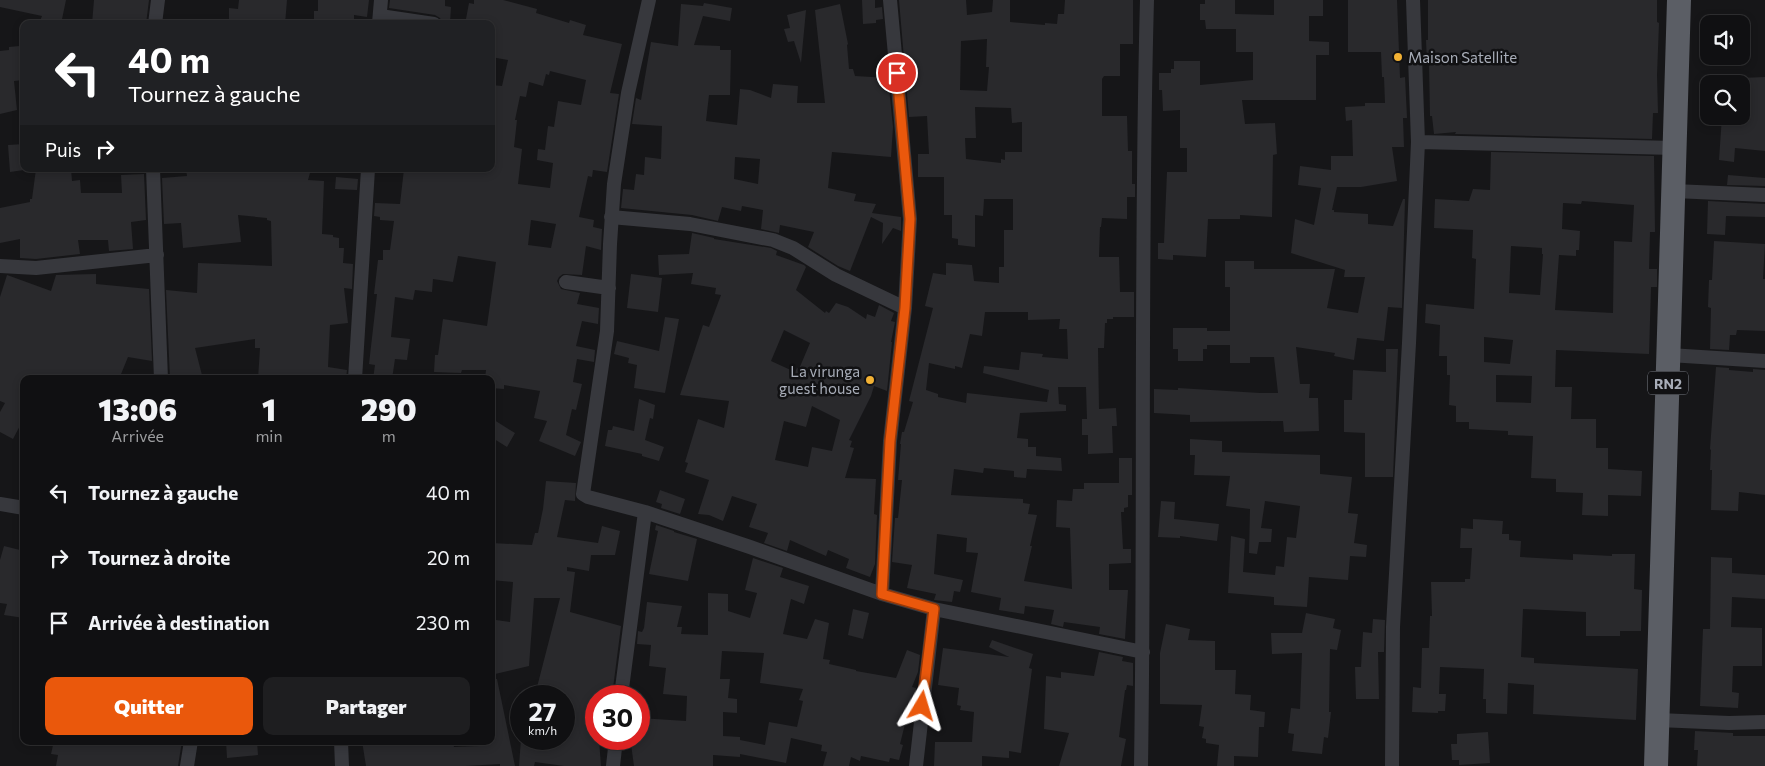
<!DOCTYPE html>
<html lang="fr">
<head>
<meta charset="utf-8">
<style>
  :root { --surface:#101012; --page:#1e1e20; --text:#f1f3f6; --muted:#9c9d9f; --line:#303032; --accent:#ea580c }
  body { margin:0; font-family:Commissioner,sans-serif; background:var(--page); color:var(--text); height:100vh; display:flex; flex-direction:column; font-size:19px; white-space:nowrap }
  * { box-sizing:border-box; margin:0 }
  p { font-size:16px; color:var(--muted) }
  .icon { flex:none; width:28px; height:28px; fill:none; stroke:currentColor; stroke-width:2; stroke-linecap:round; stroke-linejoin:round }
  .map { position:relative; flex:1; overflow:hidden }
  .side { position:absolute; left:20px; top:375px; width:475px; height:370px; display:flex; flex-direction:column; background:var(--surface); border-radius:10px; box-shadow:0 2px 8px #0003,0 0 0 1px var(--line) }
  .side>* { flex:none }
  .hud { position:absolute; left:20px; top:20px; width:475px; height:152px; border-radius:10px; box-shadow:0 2px 8px #0003,0 0 0 1px var(--line); background:#202124; color:#fff; overflow:hidden }
  .tools { position:absolute; left:1700px; top:15px; display:grid; gap:10px }
  .tools a { display:grid; place-items:center; width:50px; height:50px; border-radius:10px; background:var(--surface); box-shadow:0 2px 8px #0003,0 0 0 1px var(--line); font-size:25px }
  .speed { position:absolute; left:510px; top:685px; display:flex; gap:10px; font-size:25px; font-weight:700; text-align:center }
  .speed>* { display:grid; place-content:center; width:65px; height:65px; border-radius:50%; background:var(--surface); box-shadow:0 2px 8px #0003,0 0 0 1px var(--line); line-height:1 }
  .speed small { font-size:12px; font-weight:400 }
  .speed .limit { border:8px solid #d22; background:#fff; color:#111 }
  .pin { position:absolute; display:grid; place-items:center; width:42px; height:42px; color:#fff; margin:-21px; border:2px solid #fff; border-radius:50%; box-shadow:0 1px 5px #0007 }
  .me { position:absolute; width:55px; margin:-28px; rotate:7deg; stroke-linejoin:round; filter:drop-shadow(0 0 4px #0008) }
  .turn { display:flex; align-items:center; gap:18px; height:105px; padding:0 25px; font-size:22px }
  .turn .icon { width:65px; height:65px; stroke-width:2.5 }
  .turn b { display:block; font-size:35px; line-height:42px }
  .then { display:flex; align-items:center; height:48px; padding:0 25px; background:#0003; gap:10px; font-size:19px }
  .eta { display:flex; justify-content:space-evenly; align-items:center; height:85px; text-align:center }
  .eta b { font-size:30px; font-weight:800; line-height:35px }
  .action { display:flex; gap:10px; margin-top:auto; padding:10px 25px }
  .action a { flex:1; height:58px; border-radius:10px; background:var(--accent); color:#fff; font-size:20px; font-weight:800; line-height:58px; text-align:center }
  .action a+a { background:var(--page); color:var(--text) }
  ul { padding:0; list-style:none }
  li { display:flex; align-items:center; gap:15px; height:65px; padding:0 25px }
  li div { flex:1 }
  li b { display:block; font-size:19px }
  li em { font-style:normal }
  .map>svg:first-child { display:block }
</style>
</head>
<body>
<div class="map">
<svg width="1765" height="766" viewBox="0 0 1765 766">
  <rect width="100%" height="100%" fill="#161618"/>
  <path fill="#29292c" fill-rule="evenodd" d="M0 0H66L61 24 40 21 42 16 0 7Z
    M94 0H149L146 24H92Z
    M239 0H287L285 24H229V8L238 9Z
    M318 0H369L367 17 354 15V24H314V11H318Z
    M390 0H445V6L451 7 450 23 442 22 440 18 435 15 389 8Z
    M474 0H503L537 9 536 13 569 23 570 20 586 25 583 35 622 44 610 93 619 94 607 172 593 170 592 177 588 176 579 217 594 220 593 227 602 229 601 250 586 246 582 275 563 274 559 277 557 281 561 289 580 293 577 304 599 308 598 324 582 321 576 346 595 350 594 362 577 359 573 382 582 384 576 410 572 409 566 435 581 442 575 456 539 441 547 421 534 418 540 391 504 385V389L491 388V379H485L486 370H462L461 373 434 372 435 355H438L443 319 487 326 496 262 458 256 453 282 433 279 432 292 415 290 413 300 395 297 391 337 410 339 407 360 395 359 392 379H373L375 365 369 364 377 294H374L378 260H383V250H390L394 221 380 220V217L374 216 375 203 400 204 404 169H491V85L502 86 508 60 491 57V24L466 19 469 3 474 4ZM550 71 586 80 581 105 558 101 554 127 548 126 545 150 538 149 537 160 553 163 550 188 518 184 522 149 514 147 517 120H515L520 96 526 97 529 82 543 86 546 74 549 75ZM531 220 556 224 551 248 528 245Z
    M862 0H875V8L882 7 883 19 876 20V23L863 24Z
    M899 0H966L967 15 992 12 993 0H1010V22L1045 25V23L1057 24 1058 14H1064L1065 0H1133V44H1120V76H1104L1102 79V116H1127L1128 151H1132V184H1135V197H1127V219L1102 218 1101 227H1100L1099 257H1119L1120 292H1134V317H1113V319H1107V323H1105L1104 348H1098L1099 409 1116 408 1117 426H1112L1113 453 1088 454V435H1082V419H1087L1086 387H1058L1059 404 1066 405V411L1020 413 1017 438 1028 439V447H1036V456L1061 458 1062 471 1027 469 1026 478 1014 477V471L984 468 983 473 954 469 951 495 1023 499V503L1030 504 1028 514 1037 515 1030 546H1032L1024 581 1072 589 1070 528 1056 527 1057 500 1072 501 1073 489H1084V483H1119V458H1132V495H1128V507L1124 508V512H1121L1123 549H1131V563L1109 564V590H1128L1125 639 1099 634 1100 627 1064 622 1063 627 1051 624 1054 610 1025 606 1024 614 999 610 1001 598 971 592 978 553 966 552 967 538 937 534 934 574 963 580 960 592 954 591 952 602 934 600 936 594 907 588 912 565 892 562 895 518H898L902 480H898L901 444H900L902 432H904L913 402 909 401 933 308 925 306 933 273 946 275V263L972 265 974 281 999 283V267H1004V230H1013V199H984L983 216 975 215V247L958 245V239L952 238V215H944V177H918V154H929L927 116 909 117ZM987 39 986 67H989L987 91 960 90 961 41ZM975 107 1011 108 1012 123 1022 122V152H1005V160L1001 159V163L966 159 965 138H976ZM985 312H1028V320L1060 319 1059 329H1067L1068 359 1042 357 1043 354 1021 352 1019 370 984 366 983 373 1049 390 1047 402 967 393 966 403 938 397V394L926 390 929 363 955 369V366L962 368 970 334 982 336Z
    M1205 0H1235V14L1274 15V0H1323V16H1309V41L1329 42V55H1316V100H1242L1245 124 1275 123 1277 154 1273 155 1272 217 1240 215V219H1208L1206 257 1173 255V260L1158 259V243H1164L1167 172H1187V148H1180V110L1163 111 1162 90H1159V73H1171V69H1174V61H1200V85L1253 80V52H1236V29H1206L1205 20H1200V4H1205Z
    M1348 0H1397L1400 78 1405 77 1407 118H1403L1404 147H1392L1397 181 1361 187H1337L1332 210H1334V212L1368 214V224L1393 226 1403 199H1405L1402 308 1388 307 1384 341 1357 338 1354 360 1334 356 1335 353 1296 347 1300 384H1310L1309 398H1318L1319 431 1284 432 1283 421 1190 422V415L1154 413V389L1178 390V388L1260 393H1278L1274 357H1250V363H1230V345H1207V349H1203V361H1178V349H1173V328H1207V331H1230V287H1225V261H1254V269H1335L1327 308 1358 313 1365 277H1344L1345 270 1291 253 1295 219 1314 225 1321 188 1298 185 1300 166 1331 170V156H1353L1352 120 1346 121 1345 107 1365 106V103H1385L1384 77H1382L1381 52H1348Z
    M1428 0H1657V22L1659 23 1657 75 1658 113H1653L1652 139 1455 134 1456 132 1434 134 1432 116H1430L1429 64H1427L1426 40H1428Z
    M704 3 732 8 730 21 703 16 694 45 720 46V50H731L730 95H709L706 121 737 125 740 89 750 90 771 98 773 84 798 86 797 103H825L815 10 840 4 848 44 847 45 849 69H853L855 76 888 78 893 127 891 157 832 152 828 188 856 194 854 201 876 204 872 213 901 217V231L893 228 882 244 883 223 871 217 850 271 838 266 808 247 814 232 780 225 779 233 761 229 763 210 742 206 741 211 722 207 718 221 692 215 621 208 623 189 634 190 636 174 644 175 645 157 661 159 662 126 632 124 636 98 641 100 651 42 678 46 681 4 703 6ZM735 157 760 159 758 184 734 179Z
    M806 10 801 63 794 41 788 42 784 29 790 28 787 15Z
    M20 46 24 80 14 81 17 110 0 114V51L9 50V47Z
    M1765 77V151L1735 148 1734 162 1719 160 1722 116H1741V78Z
    M24 144V170L10 172 8 145Z
    M1491 152 1654 156 1655 232H1650L1649 269H1657V287H1651L1649 354 1556 350 1555 387H1572L1571 419H1596V448H1608V469L1642 471 1641 496 1608 495V516L1582 515 1583 493 1556 492V479L1531 478 1533 436 1508 435V431L1469 429V422H1456V406L1449 405 1450 375H1447V356H1439L1440 325 1425 323 1426 304 1474 309 1476 259 1472 258 1473 230 1434 228 1435 199 1469 201 1473 189 1490 190ZM1582 201 1634 205 1632 242 1614 241 1613 313 1555 310 1559 255 1576 256V250H1579L1580 231 1562 229 1563 203 1581 204ZM1511 246 1542 248V254H1543L1540 295 1509 293ZM1484 337 1513 340 1510 364 1484 362ZM1496 375 1532 376 1531 403 1496 402Z
    M36 169H71L72 181 80 180 81 193H122L121 175 144 174 146 220 131 222 133 249 109 251 108 240H78L80 254 36 259 20 258V239L0 243V208L30 202V199H32Z
    M186 169H311L308 180 324 181 322 234 333 235V237L339 238V248H344L343 263 353 264 352 289 344 288 348 323 330 325 328 367 347 370 346 379H258L260 348H255V339L195 348 203 379H170L166 290 197 293 198 263 272 266 271 221 267 220V218L238 215 241 242 183 248 181 223 164 224 162 178 187 176Z
    M1728 175 1765 178V186L1727 185Z
    M336 177 358 179 357 190 335 189Z
    M1708 201 1765 204V217L1726 216 1725 235 1707 234Z
    M692 233 714 238V239L771 248 777 251 776 255 804 265 806 267 796 290 825 313 826 311 829 313 836 303 848 307 866 319 867 314 875 317 879 305 894 313 891 321 895 322 891 342H892L887 391 874 386 871 396 849 440 852 441 850 447 854 448 845 478 876 479 874 514 877 515 875 564 870 577 846 568 849 559 828 550 826 556 790 540 787 551 764 543 768 533 749 527 757 504 732 496 723 521 709 515 698 514 709 480 685 472 688 463 685 462 698 419 724 428 729 401 680 395 703 325 709 327 721 295 715 294 716 288 691 284 693 273 659 275 658 255 689 254ZM784 330 810 343 799 369 797 368 795 372 771 361ZM812 406 840 420 832 451 812 447 808 467 775 460 784 421 806 427Z
    M1714 241 1765 244 1763 279H1765V331L1737 330 1736 335H1730L1729 350 1710 349 1711 308 1708 307 1709 280H1712Z
    M96 274V284L149 289 152 361 128 357 119 379H24V418L13 439 0 432V412L5 403 0 401V297L7 275 51 291 56 275Z
    M631 274 662 278 658 312 627 308Z
    M665 317 679 319 665 393 634 388 637 365 628 363 629 358 614 354 617 341 659 351Z
    M1386 349H1398L1393 477H1365V433L1344 432V400H1352L1353 370 1386 372Z
    M1716 367 1729 368V370L1753 372V369L1765 370V495L1739 492 1738 511 1711 510 1712 470H1710L1711 450 1710 449Z
    M639 399 655 405 653 419 650 418 645 440 664 447 659 461 642 456V454L605 446 608 430H612L613 426 634 431Z
    M491 418 515 433 507 447 491 437Z
    M1190 439 1222 441V452L1320 455V474L1352 477 1348 513 1358 514 1354 543 1367 545 1366 557 1350 556 1348 580 1309 577 1307 607 1274 605V597L1228 593 1231 536 1245 539 1243 572 1275 575 1276 566 1284 567 1287 537 1296 538 1300 506 1265 501 1261 528 1272 529 1271 542H1259L1257 554 1249 553 1250 509 1226 506 1230 476 1194 475 1195 455H1190Z
    M546 481 576 483 575 501 565 500 557 537 598 543 602 526 620 531 615 555H591L589 571 567 567V571L575 572 570 612 621 626 612 696 596 695V739H599L601 766H564L535 762 534 766H519L521 739H564V696L535 695 560 598H534L529 666 491 675V645L496 620 510 622 513 582 491 580V543L532 545 535 533H538L543 509Z
    M660 490 685 499 680 514 661 508 662 504 656 502Z
    M1161 501 1175 502 1174 519 1219 524 1217 541 1180 536V538L1158 537Z
    M1473 519 1503 521 1502 534H1509V540L1521 541 1520 557 1573 560V554L1612 556V554H1635L1634 589 1642 590 1641 631H1620V636H1586V612L1523 609 1521 657 1534 658V663L1638 669 1636 720 1533 714 1534 685 1508 683 1507 714 1486 713V699H1483L1484 669 1440 667 1439 694H1446L1445 711H1438V713L1412 712 1413 687 1421 688 1422 648H1429L1430 616H1432L1431 582H1465V579H1470L1472 548H1460L1461 528 1473 529Z
    M656 525 674 531V532L697 539 688 581 649 574 658 531 655 530Z
    M4 546 24 551V618L4 615 7 604 0 603V560Z
    M1711 557 1732 558V573L1765 575V599L1732 597 1731 627 1762 628V666H1733L1732 692 1739 693 1738 708 1700 706 1703 629H1710Z
    M753 558 783 568 780 577 809 586 804 604 791 599 783 634 807 639 815 619 829 623 823 659 830 660 829 664 856 670V671L896 678 907 650 920 655 918 672 912 687 916 688 914 710 909 708 900 744 903 745 899 760 890 758 889 762 861 756 860 761 851 757 849 766H823L827 752 821 751 822 745 791 738 786 763 740 754V757L713 755V766H634L631 744 639 743V718L686 721 687 696 663 694 666 668 649 666 651 645 637 644 638 631 642 632 644 628 647 602 682 606 677 627H682L681 634 708 635V593L728 594V611L750 618 757 593 745 590ZM722 651 764 653 760 683 803 689 799 700 803 701 797 727 769 722 765 745 740 740V737L723 736V712L737 713V699L728 698 730 679H720Z
    M853 609 869 613 863 639 848 635Z
    M1306 613 1335 619 1333 628 1341 630 1337 650 1330 649 1329 712H1331L1328 738 1324 737 1322 754 1292 751 1294 734 1288 733 1291 708 1300 709 1302 653 1272 654 1271 633H1302Z
    M1373 619 1385 620 1384 652H1378L1379 699H1356L1355 667H1361L1363 632 1372 633Z
    M1166 624 1190 629 1188 640 1215 641V670H1236L1235 694 1251 695 1250 710 1265 712 1264 727H1259L1258 757 1234 756V766H1217L1219 745 1206 743V739L1202 738 1204 727 1199 726 1202 705 1160 704V653Z
    M992 640 1033 654 1029 668 1032 669 1021 753 1009 751V758L982 756V766H934L935 742H972L974 712 960 710 961 706 957 705 959 688 938 685 943 648 1009 657 989 647Z
    M1099 652 1123 657 1122 661 1133 663V686L1127 685 1126 690H1125L1119 737 1126 739 1121 766H1059L1069 733 1044 729 1046 676 1061 678V672L1094 676Z
    M491 679H497L515 766H500V764L466 766H366L362 741H453L454 747 479 746 478 741H491Z
    M1695 731 1733 733V736H1765V766H1697L1698 750H1694Z
    M1488 732 1490 763 1459 765V760H1452L1451 744H1457V734Z
    M54 741H182L178 766H56L58 755 51 754Z
    M226 741H257L258 755 227 758Z"/>
  <g fill="none" stroke-linecap="round" stroke-linejoin="round">
    <path stroke="#37383d" stroke-width="14" d="M649 0 628 93 614 184 610 244 607 331 583 494 588 497 645 512 750 547 882 594 934 609 1143 652
      M380 16 434 24
      M379 23 381 0
      M155 24 158 0
      M1418 142 1675 148
      M153 169 161 379
      M1674 191 1765 195
      M611 217 690 224 773 240 793 248 836 275 905 308
      M0 266 36 268 157 255
      M566 282 609 288
      M1669 355 1765 361
      M355 379 368 169
      M0 504 24 508
      M882 594 890 441 905 308 910 219 890 0
      M621 696 645 512
      M1658 720 1729 723 1765 722
      M341 741 342 766
      M187 766 191 741
      M613 766 616 739
      M916 766 934 609
      M1141 766C1145 511 1140 255 1147 0
      M1392 766 1393 627 1409 343 1418 142 1413 0"/>
    <path stroke="#5b5e65" stroke-width="24" d="M1656 766 1679 0"/>
  </g>
  <g fill="none" stroke-linecap="round" stroke-linejoin="round">
    <defs>
      <path id="route" d="M897 73 910 219 905 308 890 441 882 594 934 609 922 706"/>
    </defs>
    <use href="#route" stroke="#983908" stroke-width="12"/>
    <use href="#route" stroke="#ea580c" stroke-width="9"/>
  </g>
  <g fill="#f2b134" stroke="#111113" stroke-width="2">
    <circle cx="1398" cy="57" r="5"/>
    <circle cx="870" cy="380" r="5"/>
  </g>
  <g text-anchor="middle" dominant-baseline="central" stroke-width="5" stroke-linejoin="round" paint-order="stroke">
    <rect fill="#111113" stroke="#7b7e86" stroke-width="1" x="1648" y="371.5" width="40" height="23" rx="4"/>
    <g font-size="14" font-weight="bold" fill="#a8adb8">
      <text x="1668" y="383">RN2</text>
    </g>
    <g font-size="15" fill="#a8adb8" stroke="#111113" text-anchor="start">
      <text x="1408" y="57">Maison Satellite</text>
      <text x="860" y="371" text-anchor="end">La virunga<tspan x="860" dy="17">guest house</tspan></text>
    </g>
  </g>
</svg>
<div class="tools">
<a><svg class="icon" aria-label="sound" viewBox="0 0 24 24"><path d="M4 9h4l5-4v14l-5-4H4zM17 9q2 3 0 6"/></svg></a>
<a><svg class="icon" aria-label="search" viewBox="0 0 24 24"><circle cx="10" cy="10" r="6"/><path d="M15 15l6 6"/></svg></a>
</div>
<div class="speed"><div>27<small>km/h</small></div><div class="limit">30</div></div>
<div class="pin" style="left:897px;top:73px;background:#d93025"><svg class="icon" aria-label="arrive" viewBox="0 0 24 24"><path d="M6 21V4h12l-3 4 3 4H6"/></svg></div>
<svg class="me" style="left:922px;top:706px" viewBox="-20 -20 40 40"><path d="M0-17L14 15 0 8-14 15z" fill="#ea580c" stroke="#fff" stroke-width="4"/></svg>
<div class="hud">
<div class="turn"><svg class="icon" aria-label="left" viewBox="0 0 24 24"><path d="M17 20v-9H6M10 6l-5 5 5 5"/></svg><div><b>40 m</b>Tournez à gauche</div></div>
<div class="then">Puis<svg class="icon" aria-label="right" viewBox="0 0 24 24"><path d="M7 20v-9h11M14 6l5 5-5 5"/></svg></div>
</div>
<section class="side">
<div class="eta">
<div><b>13:06</b><p>Arrivée</p></div>
<div><b>1</b><p>min</p></div>
<div><b>290</b><p>m</p></div>
</div>
<ul>
<li><svg class="icon" aria-label="left" viewBox="0 0 24 24"><path d="M17 20v-9H6M10 6l-5 5 5 5"/></svg><div><b>Tournez à gauche</b></div><em>40 m</em></li>
<li><svg class="icon" aria-label="right" viewBox="0 0 24 24"><path d="M7 20v-9h11M14 6l5 5-5 5"/></svg><div><b>Tournez à droite</b></div><em>20 m</em></li>
<li><svg class="icon" aria-label="arrive" viewBox="0 0 24 24"><path d="M6 21V4h12l-3 4 3 4H6"/></svg><div><b>Arrivée à destination</b></div><em>230 m</em></li>
</ul>
<div class="action"><a>Quitter</a><a>Partager</a></div>
</section>
</div>
</body>
</html>
